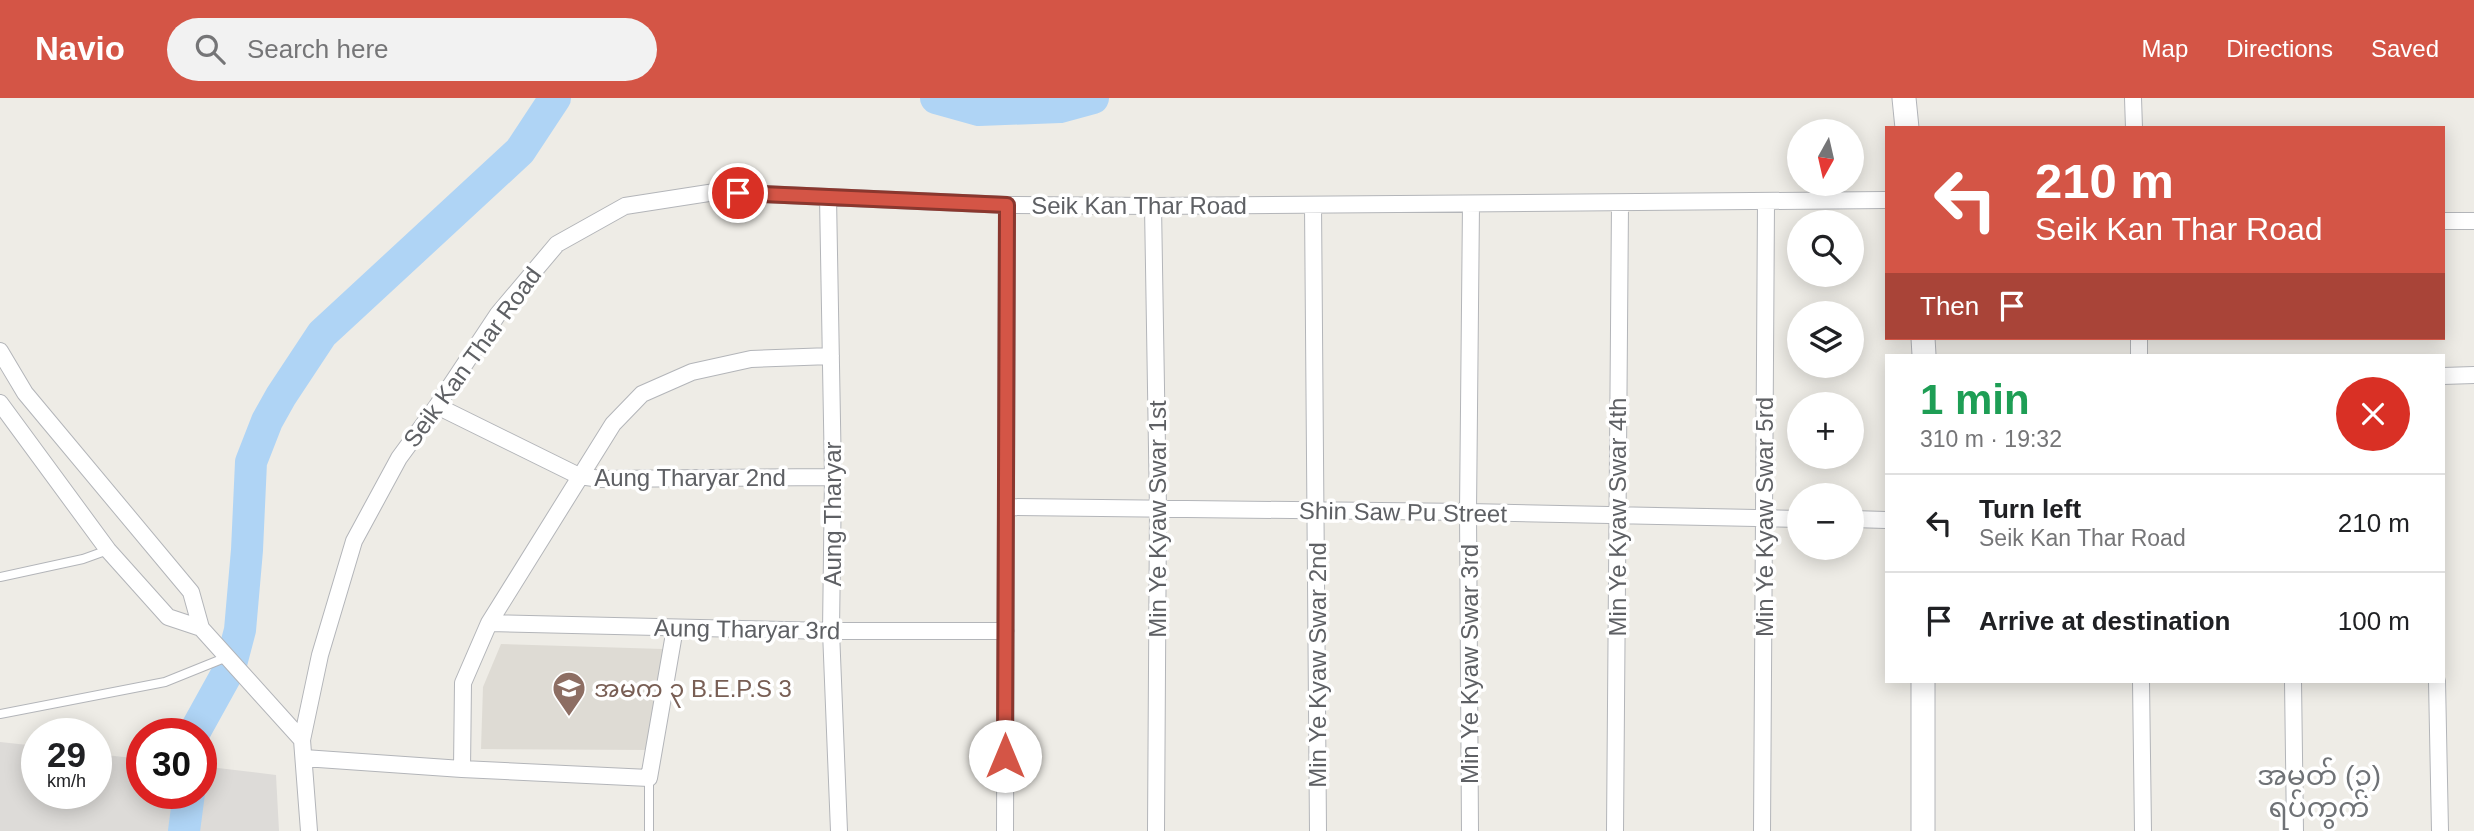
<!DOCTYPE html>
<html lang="en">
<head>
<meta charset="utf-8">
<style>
  :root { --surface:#fff; --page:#f2f2f2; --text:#202124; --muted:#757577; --line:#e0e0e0; --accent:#d45546 }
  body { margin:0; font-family:Helvetica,"Noto Sans Myanmar",sans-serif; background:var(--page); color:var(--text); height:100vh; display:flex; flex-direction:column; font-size:26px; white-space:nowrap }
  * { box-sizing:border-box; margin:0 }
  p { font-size:23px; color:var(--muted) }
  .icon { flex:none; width:38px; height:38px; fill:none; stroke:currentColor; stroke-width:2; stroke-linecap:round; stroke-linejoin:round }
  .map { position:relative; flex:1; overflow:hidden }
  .panel { position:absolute; left:1885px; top:256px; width:560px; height:329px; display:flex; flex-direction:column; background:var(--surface); border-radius:0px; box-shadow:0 4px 18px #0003 }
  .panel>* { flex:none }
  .top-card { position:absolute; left:1885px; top:28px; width:560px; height:214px; border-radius:0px; box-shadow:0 4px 18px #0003; background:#d45546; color:#fff; overflow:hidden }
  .needle { width:46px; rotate:188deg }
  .controls { position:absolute; left:1787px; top:21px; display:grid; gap:14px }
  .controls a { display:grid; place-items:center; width:77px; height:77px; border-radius:50%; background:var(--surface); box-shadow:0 4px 18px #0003; font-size:35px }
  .speed { position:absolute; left:21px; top:620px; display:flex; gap:14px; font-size:35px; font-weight:700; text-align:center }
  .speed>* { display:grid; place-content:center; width:91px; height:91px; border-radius:50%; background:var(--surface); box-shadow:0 4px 18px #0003; line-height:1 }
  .speed small { font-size:18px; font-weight:400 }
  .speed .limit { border:10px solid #d22; background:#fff; color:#111 }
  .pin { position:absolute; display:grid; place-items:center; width:60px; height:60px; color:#fff; margin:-30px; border:4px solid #fff; border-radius:50%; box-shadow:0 2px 7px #0007 }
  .me { position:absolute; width:77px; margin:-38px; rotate:0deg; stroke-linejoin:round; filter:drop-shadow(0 0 5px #0008) }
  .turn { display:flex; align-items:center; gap:24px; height:147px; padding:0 35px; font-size:32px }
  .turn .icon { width:91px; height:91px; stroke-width:2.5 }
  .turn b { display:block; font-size:49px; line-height:60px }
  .then { display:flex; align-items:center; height:66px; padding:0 35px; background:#0003; gap:14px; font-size:26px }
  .round { display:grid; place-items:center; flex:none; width:74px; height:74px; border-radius:37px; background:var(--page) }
  .head { display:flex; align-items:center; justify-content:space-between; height:119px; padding:0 35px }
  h1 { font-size:42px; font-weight:800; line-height:52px; color:#1e9e55 }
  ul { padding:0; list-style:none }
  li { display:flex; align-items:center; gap:21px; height:98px; padding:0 35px; border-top:2px solid var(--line) }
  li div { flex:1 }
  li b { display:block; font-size:26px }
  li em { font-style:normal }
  header { display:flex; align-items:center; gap:42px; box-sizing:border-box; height:98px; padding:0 35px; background:var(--accent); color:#fff }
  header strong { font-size:33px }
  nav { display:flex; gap:38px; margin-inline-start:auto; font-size:24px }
  .search { width:490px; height:63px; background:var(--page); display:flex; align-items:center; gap:18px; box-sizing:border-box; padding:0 24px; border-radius:38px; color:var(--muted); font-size:26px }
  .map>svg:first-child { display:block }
</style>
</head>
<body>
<header>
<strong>Navio</strong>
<div class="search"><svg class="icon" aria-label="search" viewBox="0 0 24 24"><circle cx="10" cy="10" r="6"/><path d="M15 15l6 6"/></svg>Search here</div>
<nav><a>Map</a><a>Directions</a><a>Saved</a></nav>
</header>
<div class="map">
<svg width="2474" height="733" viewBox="0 0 2474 733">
  <rect width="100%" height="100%" fill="#eeece6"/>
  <path fill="#dddbd8" d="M0 644 37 648V695H96V656L142 661V695H201V668L276 677 279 733H0Z"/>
  <path fill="#dedbd4" d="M501 546 663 551 653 652 481 651 483 589Z"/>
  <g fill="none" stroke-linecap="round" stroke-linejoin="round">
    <path stroke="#afd4f5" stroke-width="32" d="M936 0 979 12 1060 9 1093 0
      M194 635 230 570 240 532 247 452 251 364 267 323 281 298 322 236 520 53 555 0
      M184 733 189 695"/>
    <defs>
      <path id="lane" d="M0 479 83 461 108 452
        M0 616 165 584 227 559
        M649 680V733"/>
      <path id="street" d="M2133 0 2134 30
        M828 99 833 379 831 533 839 733
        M1313 107 1318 733
        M1153 108 1158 411 1156 733
        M2443 123H2474
        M0 253 25 295 191 494 201 530 302 642
        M2139 257V240
        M2443 278 2474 277
        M0 305 108 452 168 519 201 530
        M437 308 579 378 601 381 833 379
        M1006 409 1468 414 1799 421
        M1852 421 1886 422
        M489 525 831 533H1006
        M2141 583 2143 733
        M2293 583 2295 733
        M2437 583 2440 733
        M304 660 462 671 649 680 675 530
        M462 671 463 585 489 525 613 326 642 296 692 274 751 261 831 258
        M309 733 302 642 320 557 354 443 399 360 437 308 498 216 557 146 625 108 715 94 1007 107 1153 108 1886 102
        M1005 733 1007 107
        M1470 733 1468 414 1471 106
        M1615 733 1620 106
        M1762 733 1766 104"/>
      <path id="secondary" d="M1904 0 1907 30
        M1923 240 1924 257
        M1923 733V583"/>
    </defs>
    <use href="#lane" stroke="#b3b5b9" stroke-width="10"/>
    <use href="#street" stroke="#b3b5b9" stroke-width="18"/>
    <use href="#secondary" stroke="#b2b4b9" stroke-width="25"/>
    <use href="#lane" stroke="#fff" stroke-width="8"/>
    <use href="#street" stroke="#fff" stroke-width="16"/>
    <use href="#secondary" stroke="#fff" stroke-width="23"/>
  </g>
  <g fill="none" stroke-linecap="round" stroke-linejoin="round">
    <defs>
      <path id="route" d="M738 95 1007 107 1005 658"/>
    </defs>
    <use href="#route" stroke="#8a372e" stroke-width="18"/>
    <use href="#route" stroke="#d45546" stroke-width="12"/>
  </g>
  <defs>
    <symbol id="school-pin" viewBox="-11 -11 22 30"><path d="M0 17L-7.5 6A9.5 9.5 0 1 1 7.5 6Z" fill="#8d6e63" stroke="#fff"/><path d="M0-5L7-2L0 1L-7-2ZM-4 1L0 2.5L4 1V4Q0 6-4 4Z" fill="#fff"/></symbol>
  </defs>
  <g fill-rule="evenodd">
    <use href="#school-pin" x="550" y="571" width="38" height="52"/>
  </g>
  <g text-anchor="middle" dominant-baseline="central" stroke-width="7" stroke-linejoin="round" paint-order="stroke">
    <g font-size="24" fill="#5e6064" stroke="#fff">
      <text x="1139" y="107">Seik Kan Thar Road</text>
      <text transform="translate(472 259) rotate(-54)">Seik Kan Thar Road</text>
      <text x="690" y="379">Aung Tharyar 2nd</text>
      <text transform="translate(1403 414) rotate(1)">Shin Saw Pu Street</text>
      <text transform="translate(832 416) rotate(-90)">Aung Tharyar</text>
      <text transform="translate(1617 419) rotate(-90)">Min Ye Kyaw Swar 4th</text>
      <text transform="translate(1764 419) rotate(-90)">Min Ye Kyaw Swar 5rd</text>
      <text transform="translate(1157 421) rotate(-90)">Min Ye Kyaw Swar 1st</text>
      <text transform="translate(747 531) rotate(1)">Aung Tharyar 3rd</text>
      <text transform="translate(1469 566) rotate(-90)">Min Ye Kyaw Swar 3rd</text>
      <text transform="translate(1317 567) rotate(-90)">Min Ye Kyaw Swar 2nd</text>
    </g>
    <g font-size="24" fill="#785e54" stroke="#fff" text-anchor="start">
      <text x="594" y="590">အမက ၃ B.E.P.S 3</text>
    </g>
    <g font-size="28" fill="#6f7276" stroke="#fff">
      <text x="2319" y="677">အမှတ် (၃)<tspan x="2319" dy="32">ရပ်ကွက်</tspan></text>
    </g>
  </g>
</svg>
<div class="controls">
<a><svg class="needle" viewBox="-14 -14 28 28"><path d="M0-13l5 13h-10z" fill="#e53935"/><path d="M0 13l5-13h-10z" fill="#757577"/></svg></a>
<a><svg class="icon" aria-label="search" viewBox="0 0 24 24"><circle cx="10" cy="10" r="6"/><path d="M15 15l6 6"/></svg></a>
<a><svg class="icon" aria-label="layers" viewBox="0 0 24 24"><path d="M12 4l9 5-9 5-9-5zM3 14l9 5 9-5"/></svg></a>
<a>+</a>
<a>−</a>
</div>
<div class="speed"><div>29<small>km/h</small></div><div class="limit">30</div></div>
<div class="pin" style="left:738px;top:95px;background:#d93025"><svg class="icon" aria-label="arrive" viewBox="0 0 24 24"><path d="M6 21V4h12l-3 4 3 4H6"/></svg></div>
<svg class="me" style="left:1005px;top:658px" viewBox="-20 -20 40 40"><circle r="19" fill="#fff"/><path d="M0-13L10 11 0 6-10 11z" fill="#d45546"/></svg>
<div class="top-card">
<div class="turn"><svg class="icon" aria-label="left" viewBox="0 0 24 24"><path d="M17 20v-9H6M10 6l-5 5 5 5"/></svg><div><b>210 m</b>Seik Kan Thar Road</div></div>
<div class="then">Then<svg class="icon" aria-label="arrive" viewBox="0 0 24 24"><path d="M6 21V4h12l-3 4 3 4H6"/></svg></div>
</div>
<section class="panel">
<div class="head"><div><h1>1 min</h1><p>310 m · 19:32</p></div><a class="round" style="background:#d93025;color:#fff"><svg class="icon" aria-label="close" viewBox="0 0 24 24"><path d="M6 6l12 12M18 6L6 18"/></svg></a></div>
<ul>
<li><svg class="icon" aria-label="left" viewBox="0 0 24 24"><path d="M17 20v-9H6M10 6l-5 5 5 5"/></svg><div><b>Turn left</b><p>Seik Kan Thar Road</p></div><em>210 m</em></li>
<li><svg class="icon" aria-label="arrive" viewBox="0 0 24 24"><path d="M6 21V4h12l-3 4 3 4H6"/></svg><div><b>Arrive at destination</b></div><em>100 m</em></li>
</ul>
</section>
</div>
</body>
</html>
